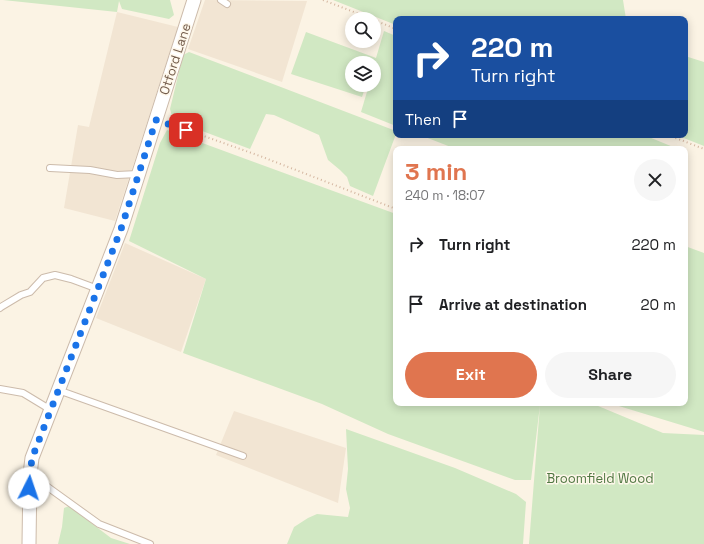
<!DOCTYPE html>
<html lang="en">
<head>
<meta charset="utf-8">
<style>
  :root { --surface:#fff; --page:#f6f6f6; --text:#202124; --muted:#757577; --accent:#e0754f }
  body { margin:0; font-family:"Space Grotesk",sans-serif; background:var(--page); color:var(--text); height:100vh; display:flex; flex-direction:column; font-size:15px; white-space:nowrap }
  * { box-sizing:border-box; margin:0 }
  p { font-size:13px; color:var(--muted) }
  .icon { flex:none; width:22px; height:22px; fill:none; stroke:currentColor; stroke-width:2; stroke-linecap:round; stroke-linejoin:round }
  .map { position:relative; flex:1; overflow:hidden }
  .drawer { position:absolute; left:393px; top:146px; width:295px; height:260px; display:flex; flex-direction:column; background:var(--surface); border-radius:8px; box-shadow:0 2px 10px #0003 }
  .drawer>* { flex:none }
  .banner { position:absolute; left:393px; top:16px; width:295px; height:122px; border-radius:8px; box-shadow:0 2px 10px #0003; background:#1a4fa0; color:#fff; overflow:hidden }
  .controls { position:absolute; left:345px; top:12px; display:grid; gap:8px }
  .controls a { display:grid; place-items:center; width:36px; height:36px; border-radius:50%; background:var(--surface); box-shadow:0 2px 10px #0003; font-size:20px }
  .pin { position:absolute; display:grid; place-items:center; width:34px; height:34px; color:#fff; margin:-17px; border-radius:8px; box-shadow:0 2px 6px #0006 }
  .me { position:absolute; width:44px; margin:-22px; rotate:4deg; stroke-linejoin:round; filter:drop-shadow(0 0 3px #0008) }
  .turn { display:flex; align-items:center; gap:14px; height:84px; padding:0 12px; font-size:18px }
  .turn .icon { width:52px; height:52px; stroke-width:2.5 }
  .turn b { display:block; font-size:28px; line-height:34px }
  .then { display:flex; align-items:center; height:38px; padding:0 12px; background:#0003; gap:8px; font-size:15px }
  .round { display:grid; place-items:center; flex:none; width:42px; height:42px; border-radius:21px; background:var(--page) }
  .head { display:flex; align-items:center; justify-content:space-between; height:68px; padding:0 12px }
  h1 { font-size:24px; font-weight:700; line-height:30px; color:var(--accent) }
  .action { display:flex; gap:8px; margin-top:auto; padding:8px 12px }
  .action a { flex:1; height:46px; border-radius:24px; background:var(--accent); color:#fff; font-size:16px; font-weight:700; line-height:46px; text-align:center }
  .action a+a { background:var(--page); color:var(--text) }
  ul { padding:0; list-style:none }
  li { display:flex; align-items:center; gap:12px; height:60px; padding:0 12px }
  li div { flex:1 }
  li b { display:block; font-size:15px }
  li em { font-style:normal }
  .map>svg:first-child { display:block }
</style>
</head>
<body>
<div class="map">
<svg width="704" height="544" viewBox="0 0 704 544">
  <rect width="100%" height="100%" fill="#fbf3e4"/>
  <path fill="#f2e5d3" d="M205 0 307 1 282 82 188 49Z
    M117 12 178 27 115 221 64 208 78 125 89 127Z
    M125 243 206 279 181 352 96 318Z
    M234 411 346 448 338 503 216 455Z"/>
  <path fill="#d1e8c3" d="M3 0H170L174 15 169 19 122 9 119 1 117 12Z
    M333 0H623L626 19H396V25Z
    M384 31 396 36V126L361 112 369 85H374V63H352V85H366L362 97 291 74 306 32 376 58Z
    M189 52 396 131V134L373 196 350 186 347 177 340 170 328 160 319 135 274 115 266 114 250 149 173 120 170 109 183 55Z
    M685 56 704 62V146L676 135H685Z
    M167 130 396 214V403H591L663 433 704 435V544H529L540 405 531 480H515L388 434 322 404 183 353 206 279 129 241 160 143Z
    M420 135H644L678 149H456Z
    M685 246 704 253V432L609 403H685Z
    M346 429 455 468 516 494 526 502 523 544H287L294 527 308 518 317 514 348 517 350 508 346 489 348 469Z
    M69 506 111 538 130 544H58L62 527 64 508Z"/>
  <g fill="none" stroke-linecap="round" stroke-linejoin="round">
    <defs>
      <path id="lane" d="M221 0 227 4
        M50 168 90 170 117 175 138 174
        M0 308 1 307 21 295 30 292 43 278 55 275 71 279 98 289
        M0 389 23 393 51 410
        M58 390 243 456
        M31 475 99 524 150 544"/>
      <path id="street" d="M29 544 30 474 32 458 121 229 194 0"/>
    </defs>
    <use href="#lane" stroke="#ccbbab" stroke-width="8"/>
    <use href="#street" stroke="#ccbbab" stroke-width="15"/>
    <path stroke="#d4b6a0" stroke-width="2" stroke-dasharray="1 3" stroke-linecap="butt" d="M323 0 372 19
      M374 20 396 29
      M167 123 260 156 396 209
      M668 135 704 149"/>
    <use href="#lane" stroke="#fff" stroke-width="6"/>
    <use href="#street" stroke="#fff" stroke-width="13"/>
  </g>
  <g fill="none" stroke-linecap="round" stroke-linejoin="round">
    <path stroke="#1a73e8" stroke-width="7" stroke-dasharray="0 12.6" d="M29 488 30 474 32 458 121 229 156 120 186 130"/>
  </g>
  <g text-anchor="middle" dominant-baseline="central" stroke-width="3" stroke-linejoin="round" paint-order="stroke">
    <g font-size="13" fill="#725b4b" stroke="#fef7ea">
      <text transform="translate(175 59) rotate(-72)">Otford Lane</text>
    </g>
    <g font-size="13" fill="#517843" stroke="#fef7ea">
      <text x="600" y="478">Broomfield Wood</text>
    </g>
  </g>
</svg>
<div class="controls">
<a><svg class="icon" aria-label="search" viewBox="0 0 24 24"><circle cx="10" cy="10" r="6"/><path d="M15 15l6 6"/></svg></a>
<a><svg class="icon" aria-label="layers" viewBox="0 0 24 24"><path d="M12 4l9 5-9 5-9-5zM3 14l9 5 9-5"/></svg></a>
</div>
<div class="pin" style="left:186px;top:130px;background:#d93025"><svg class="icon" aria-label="arrive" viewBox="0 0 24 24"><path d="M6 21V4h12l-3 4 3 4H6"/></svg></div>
<svg class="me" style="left:29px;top:488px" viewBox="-20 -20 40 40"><circle r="19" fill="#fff"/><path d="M0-13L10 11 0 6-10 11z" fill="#1a73e8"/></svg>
<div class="banner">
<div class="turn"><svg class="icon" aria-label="right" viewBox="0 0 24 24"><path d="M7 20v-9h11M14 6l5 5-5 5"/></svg><div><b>220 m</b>Turn right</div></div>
<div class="then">Then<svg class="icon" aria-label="arrive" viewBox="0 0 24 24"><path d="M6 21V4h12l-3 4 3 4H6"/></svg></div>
</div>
<section class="drawer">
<div class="head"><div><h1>3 min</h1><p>240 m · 18:07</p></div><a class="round"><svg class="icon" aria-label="close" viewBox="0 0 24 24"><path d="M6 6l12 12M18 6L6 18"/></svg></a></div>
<ul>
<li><svg class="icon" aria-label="right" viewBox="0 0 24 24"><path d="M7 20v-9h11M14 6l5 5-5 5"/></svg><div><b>Turn right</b></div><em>220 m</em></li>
<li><svg class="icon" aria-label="arrive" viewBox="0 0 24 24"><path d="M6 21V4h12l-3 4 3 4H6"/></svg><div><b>Arrive at destination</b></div><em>20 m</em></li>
</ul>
<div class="action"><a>Exit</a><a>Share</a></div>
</section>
</div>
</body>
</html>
